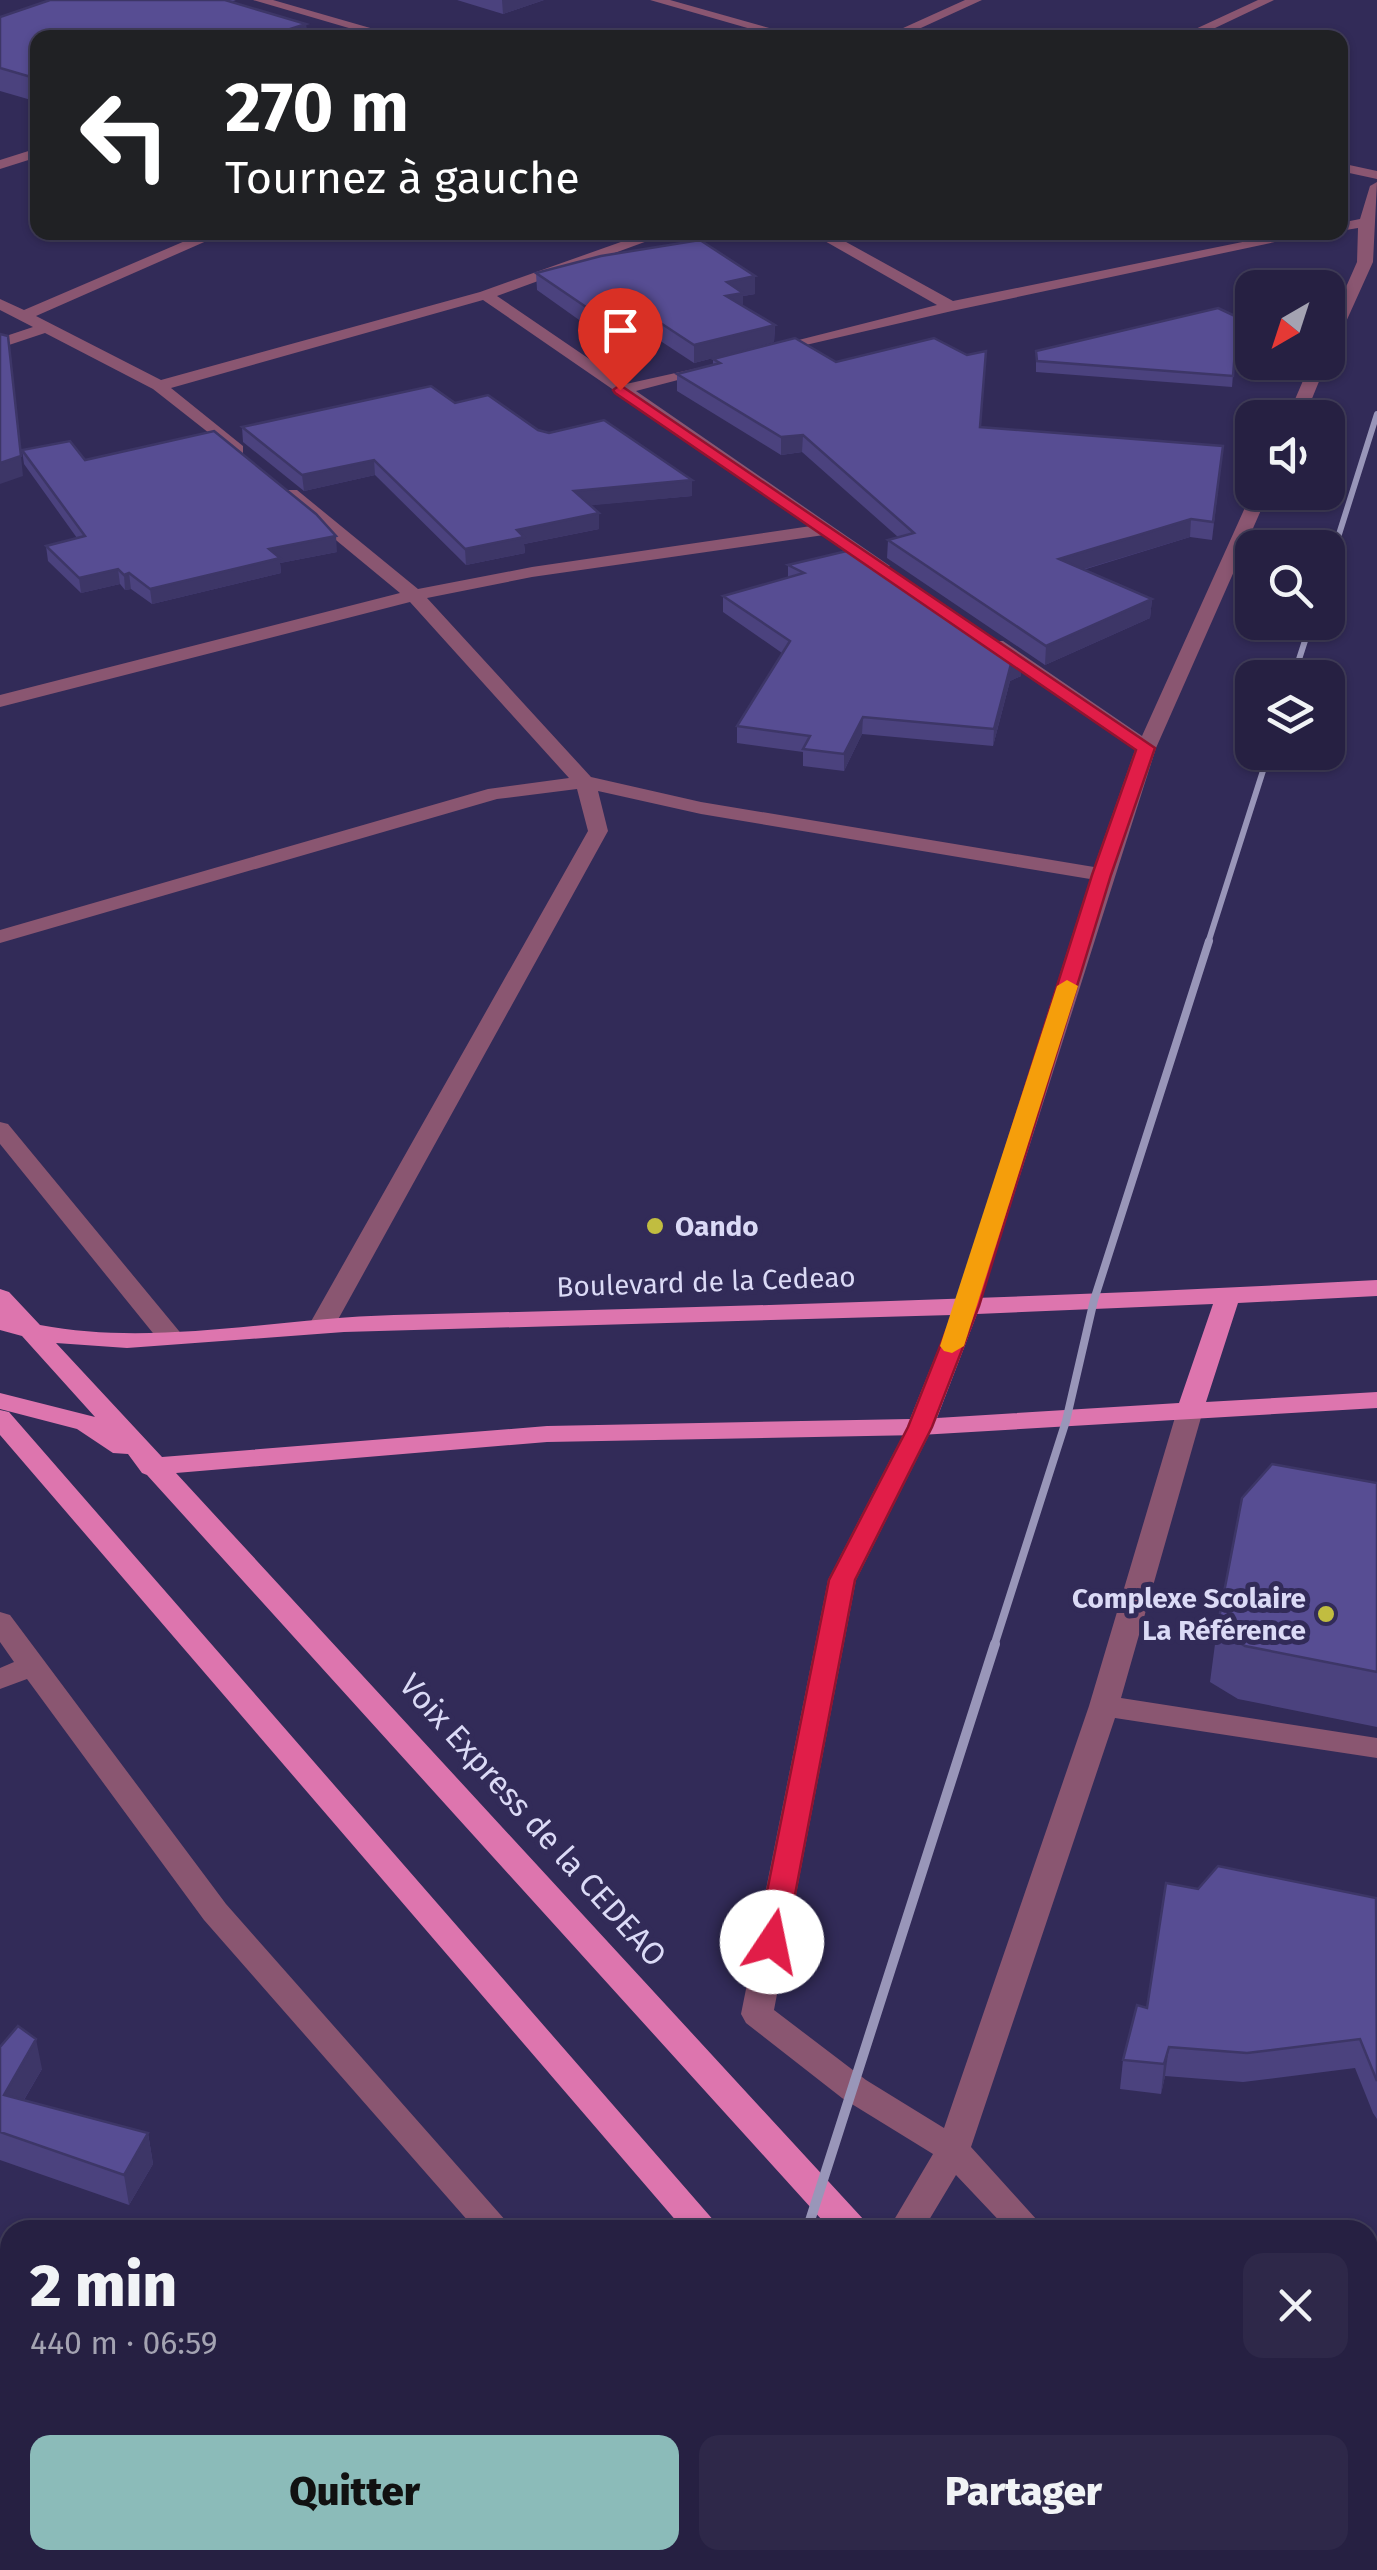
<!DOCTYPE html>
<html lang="fr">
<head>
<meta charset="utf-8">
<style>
  :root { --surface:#262042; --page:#2e2849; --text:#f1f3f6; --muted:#a4a3b2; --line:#423e5b; --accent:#8bbbb9 }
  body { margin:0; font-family:"Fira Sans",sans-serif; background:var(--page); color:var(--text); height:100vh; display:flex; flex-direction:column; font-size:38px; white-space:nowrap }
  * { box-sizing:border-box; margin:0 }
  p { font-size:32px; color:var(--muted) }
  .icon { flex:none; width:55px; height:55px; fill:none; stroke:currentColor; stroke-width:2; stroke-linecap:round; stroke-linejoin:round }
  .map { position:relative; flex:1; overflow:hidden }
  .sheet { position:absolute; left:0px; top:2220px; width:1378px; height:350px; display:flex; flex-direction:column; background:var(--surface); border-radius:30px 30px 0 0; box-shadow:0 2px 8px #0004,0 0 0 2px var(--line) }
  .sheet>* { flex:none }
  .hud { position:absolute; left:30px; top:30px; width:1318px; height:210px; border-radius:20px; box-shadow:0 2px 8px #0004,0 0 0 2px var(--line); background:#202124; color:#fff; overflow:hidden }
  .needle { width:65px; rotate:219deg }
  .tools { position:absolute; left:1235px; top:270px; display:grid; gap:20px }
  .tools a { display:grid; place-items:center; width:110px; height:110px; border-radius:20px; background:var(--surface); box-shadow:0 2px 8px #0004,0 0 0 2px var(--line); font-size:50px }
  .pin { position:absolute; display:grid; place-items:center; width:85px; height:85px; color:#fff; margin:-102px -42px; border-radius:50% 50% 50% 0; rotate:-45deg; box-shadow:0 0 10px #0007 }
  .pin .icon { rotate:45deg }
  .me { position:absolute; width:110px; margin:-55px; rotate:11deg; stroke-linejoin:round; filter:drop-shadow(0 0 8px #0008) }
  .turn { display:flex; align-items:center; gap:35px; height:210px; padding:0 30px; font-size:45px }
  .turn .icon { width:130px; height:130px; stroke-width:2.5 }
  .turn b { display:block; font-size:70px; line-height:85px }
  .round { display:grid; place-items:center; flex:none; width:105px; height:105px; border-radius:20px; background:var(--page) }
  .headline { display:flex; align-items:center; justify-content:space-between; height:170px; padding:0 30px }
  h1 { font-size:60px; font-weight:800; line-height:75px }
  .button { display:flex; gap:20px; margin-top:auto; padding:20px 30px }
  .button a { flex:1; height:115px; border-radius:20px; background:var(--accent); color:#111; font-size:40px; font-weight:800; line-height:115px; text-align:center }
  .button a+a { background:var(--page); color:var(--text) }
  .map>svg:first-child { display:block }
</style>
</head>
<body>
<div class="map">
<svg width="1377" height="2570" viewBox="0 0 1377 2570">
  <rect width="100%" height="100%" fill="#322b58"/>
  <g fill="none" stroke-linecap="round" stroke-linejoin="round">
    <path fill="#8a5671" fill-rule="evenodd" d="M253 0H273L405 38H383Z
      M650 0H670L805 38H782Z
      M965 0H982L899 38H881Z
      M1258 0H1274L1194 38H1176Z
      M38 148V157L0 169V160Z
      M1340 163 1377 171V179L1340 171Z
      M1377 182 1373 262 1336 344 1328 349V328L1357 262 1358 228 1340 231V223L1360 219 1370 186Z
      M206 232H227L36 316 161 380 480 292 649 232H672L497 296 626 384 716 364V370L636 391 890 566 881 571 875 570 824 535 532 577 427 598 591 777 701 802 1094 867 1135 750 987 645 989 641H1003L1142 736 1252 492H1269L1156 748 977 1311 968 1314 955 1306 1090 879 701 814 598 791 608 831 335 1325 322 1333 309 1325 588 831 577 789 497 799 0 943V930L488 789 569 778 410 602 0 707V695L400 593 285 498V490H297L418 589 532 567 811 526 483 300 171 388 243 446V454L237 455 153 389 45 333 0 348V338L33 327 0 310V299L24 310Z
      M809 232H828L953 301 1291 232H1322L952 311 767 354V348L937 305Z
      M1311 362H1327L1304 418H1287Z
      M0 1122 8 1124 179 1331 183 1337 179 1343H161L0 1144Z
      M1189 1406 1202 1414 1121 1698 1377 1738V1758L1115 1718 971 2147 1046 2230H1008L956 2175 923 2230H888L933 2154 842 2098 746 2023 741 2014 828 1580 907 1427 911 1421H929L933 1427 856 1580 774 2010 866 2080 944 2128 1089 1706 1176 1414Z
      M0 1612 10 1615 226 1904 514 2230H476L204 1920 27 1679 0 1689V1668L14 1662 0 1642Z
      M549 2560H587L584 2570H546Z
      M1323 2560H1365L1370 2570H1328Z"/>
    <path fill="#dd75ae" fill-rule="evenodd" d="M1377 1280V1296L1238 1303 1206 1402 1377 1392V1408L920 1435 547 1442 176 1473 864 2220 869 2230H831L147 1475 142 1473 128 1454 113 1453 77 1429 0 1409V1393L95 1417 22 1336 0 1330V1289L9 1292 40 1325C155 1347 278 1318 394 1315 722 1307 1049 1298 1377 1280ZM1213 1304 1179 1403 937 1418 977 1314ZM952 1315 910 1419 547 1426 162 1457 56 1343 127 1348 344 1332Z
      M0 1410 9 1412 722 2230H684L0 1435Z
      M969 2560H1011L1016 2570H974Z
      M1134 2560H1176L1181 2570H1139Z"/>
    <path stroke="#9996b9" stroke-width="6" d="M1328 569 1377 414
      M1293 678 1311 622
      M1208 943 1269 752"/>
    <path stroke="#9996b9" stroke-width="8" d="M994 1646 1066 1421 1094 1300 1209 941"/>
    <path stroke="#9996b9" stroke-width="10" d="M807 2230 995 1644
      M712 2570 715 2560"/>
  </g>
  <path fill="#4b427e" d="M50 0H236L231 2 306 24 307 38H38V102L0 91V17Z
    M457 0H544L503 14Z
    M536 273 755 294 743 296V306L775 325 774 342 694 363 627 319 589 327 537 290Z
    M1252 324 1251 336 1235 350 1232 387 1036 372V351Z
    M713 359 836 362 980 427 1223 446 1212 540 1190 537 1083 570 1152 599 1150 618 1045 665 887 558 888 540 898 537 802 452 781 455 677 391V374L713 365Z
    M455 403 538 430 692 496 590 505 599 513V529L524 544 525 553 466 565 375 475 304 491 243 442 242 427Z
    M22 450 85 460 337 552 280 563 281 573 152 604 131 589 125 590 120 584 81 593 48 561 46 546 77 538 24 464Z
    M788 565 1021 676 1010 681 993 746 862 734 844 771 803 766V752L737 743V726L782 653 723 612V596L788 577Z
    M1377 1483V1727L1238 1699 1210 1682 1217 1629Z
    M1198 1889 1377 1901V2119L1373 2113 1355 2068 1243 2082 1165 2076 1161 2094 1120 2089 1123 2060Z
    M0 2047 42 2069 24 2100 148 2133 153 2164 129 2205 0 2160Z"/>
  <path fill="#3d3667" d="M502 0H544L503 14Z
    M306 24 307 38H262Z
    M755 276V294L743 296V311L726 314 727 282Z
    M627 301V319L589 327V309Z
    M1252 324 1251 336 1235 350 1236 339Z
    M775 325 774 342 694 363V345Z
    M11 356 23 476 0 484V463Z
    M803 435 802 452 781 455V437Z
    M374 460 375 475 304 491 302 475Z
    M692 480V496L574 507V491Z
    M599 513V529L524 544 525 553 466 565 465 549 517 530Z
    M1191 519 1190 537 1058 577 1059 559Z
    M336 536 337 552 280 563 281 573 152 604 150 589 269 549Z
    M118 569 120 584 81 593 79 578Z
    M129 573 131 589 125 590 124 575Z
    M1152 599 1150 618 1045 665 1046 646Z
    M1022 659 1021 676 1010 681 993 746 994 729 1011 664Z
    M863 717 862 734 844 771V754Z
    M36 2039 42 2069 9 2125 4 2095Z
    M1169 2047 1165 2076 1161 2094 1164 2064Z
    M148 2133 153 2164 129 2205 124 2175Z"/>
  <path fill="#574d93" stroke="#3d3667" stroke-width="2.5" d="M50 0H225L306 24 262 38H38V79L0 68V17Z
    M700 240 755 276 727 282 743 293 726 296 775 325 694 345 627 301 589 309 536 273 601 256Z
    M1218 308 1252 324 1236 339 1233 376 1037 361 1036 351Z
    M0 334 8 336 21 456 0 463Z
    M795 338 836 362 934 338 967 355 986 351 980 427 1223 446 1213 522 1191 519 1059 559 1152 599 1046 646 888 540 914 533 803 435 781 437 677 374 720 363 713 359Z
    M431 386 455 403 488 395 538 430 549 433 604 420 692 480 574 491 599 513 517 530 524 537 465 549 374 460 302 475 242 427Z
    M214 431 316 514 336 536 269 549 280 558 150 589 129 573 124 575 118 569 79 578 46 546 85 536 22 450 70 441 85 460Z
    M859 548 1022 659 1011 664 994 729 863 717 844 754 803 749 810 736 737 726 790 641 723 596 804 573 788 565Z
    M1272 1464 1377 1483V1672L1245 1646 1217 1629 1242 1498Z
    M1218 1866 1376 1898 1377 2081 1360 2039 1247 2053 1169 2047 1164 2064 1123 2060 1137 2005 1147 2008 1166 1883 1198 1889Z
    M18 2026 36 2039 4 2095 148 2133 124 2175 0 2132V2047Z"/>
  <path fill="#e11d48" stroke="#92132f" stroke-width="2.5" d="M620 385 1155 748 1111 875 979 1306 932 1427 855 1580 786 1942 782 1949 772 1953 761 1949 757 1942 829 1580 908 1427 956 1306 1092 875 1136 750 615 393 613 390Z"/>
  <path fill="#f59e0b" d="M1067 980 1078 986 964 1346 952 1353 944 1351 940 1346 1057 986Z"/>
  <g fill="#c1bd40" stroke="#322b58" stroke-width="4">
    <circle cx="655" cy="1226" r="10"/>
    <circle cx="1326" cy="1614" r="10"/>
  </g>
  <g text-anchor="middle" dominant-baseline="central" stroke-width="10" stroke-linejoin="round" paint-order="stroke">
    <g font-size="28" font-weight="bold" fill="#dbdaf6" stroke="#322b58" text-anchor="start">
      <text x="675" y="1226">Oando</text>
      <text x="1306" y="1598" text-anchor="end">Complexe Scolaire<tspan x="1306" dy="32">La Référence</tspan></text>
    </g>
    <g font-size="28" fill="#dbdaf6" stroke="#322b58">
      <text transform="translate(706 1282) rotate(-2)">Boulevard de la Cedeao</text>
    </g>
    <g font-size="32" fill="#dbdaf6" stroke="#322b58">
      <text transform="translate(533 1820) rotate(48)">Voix Express de la CEDEAO</text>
    </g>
  </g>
</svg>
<div class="tools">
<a><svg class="needle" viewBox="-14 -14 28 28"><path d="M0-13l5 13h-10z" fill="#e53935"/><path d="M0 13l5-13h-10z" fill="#a4a3b2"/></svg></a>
<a><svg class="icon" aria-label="sound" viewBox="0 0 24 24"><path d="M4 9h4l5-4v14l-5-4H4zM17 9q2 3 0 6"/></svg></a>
<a><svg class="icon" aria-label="search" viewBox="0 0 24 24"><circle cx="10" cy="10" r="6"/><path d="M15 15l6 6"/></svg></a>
<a><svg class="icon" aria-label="layers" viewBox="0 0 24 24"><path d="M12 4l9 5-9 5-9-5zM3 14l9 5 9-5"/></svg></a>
</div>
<div class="pin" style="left:620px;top:390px;background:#d93025"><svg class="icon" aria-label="arrive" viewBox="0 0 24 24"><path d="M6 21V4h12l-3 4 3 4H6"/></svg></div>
<svg class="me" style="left:772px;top:1942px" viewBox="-20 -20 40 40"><circle r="19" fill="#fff"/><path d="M0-13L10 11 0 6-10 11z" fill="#e11d48"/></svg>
<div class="hud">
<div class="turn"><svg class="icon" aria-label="left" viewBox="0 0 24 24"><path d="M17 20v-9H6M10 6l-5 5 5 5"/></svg><div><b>270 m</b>Tournez à gauche</div></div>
</div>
<section class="sheet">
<div class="headline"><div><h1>2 min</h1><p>440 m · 06:59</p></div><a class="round"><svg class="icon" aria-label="close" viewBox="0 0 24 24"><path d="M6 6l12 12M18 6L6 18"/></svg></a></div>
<div class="button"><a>Quitter</a><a>Partager</a></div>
</section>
</div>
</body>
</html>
